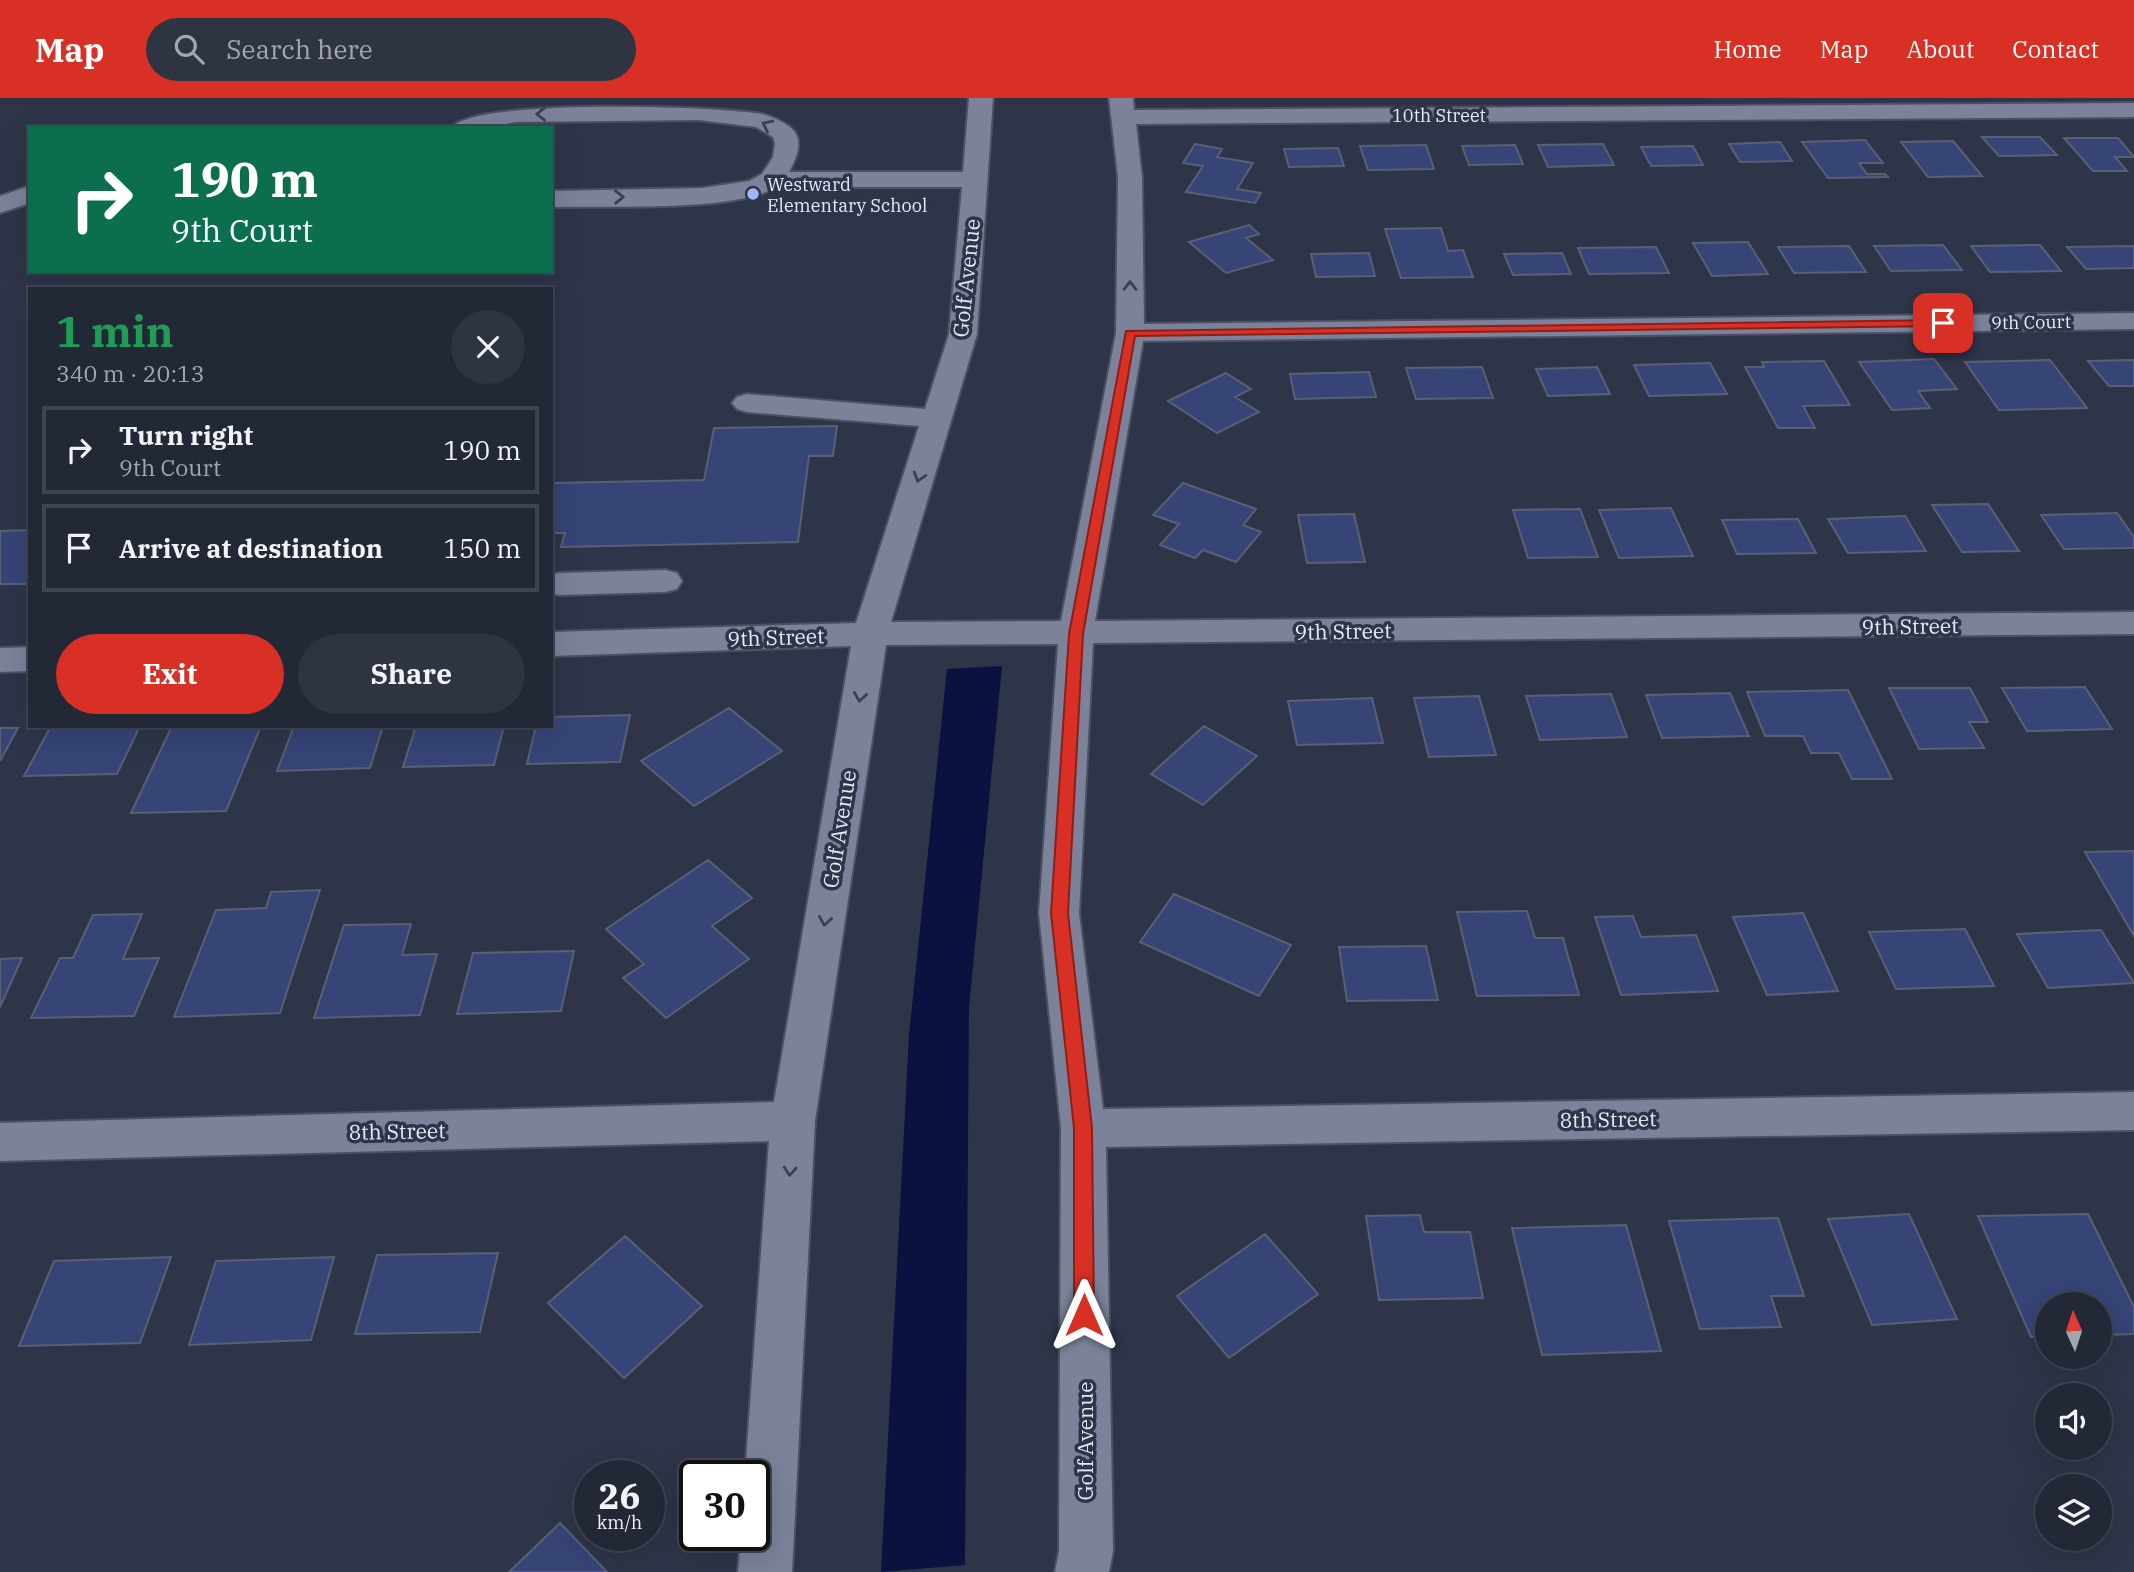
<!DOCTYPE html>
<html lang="en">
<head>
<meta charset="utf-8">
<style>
  :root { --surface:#222836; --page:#2e3442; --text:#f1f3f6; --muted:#a2a6ad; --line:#3f4451; --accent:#d93025 }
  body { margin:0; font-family:"IBM Plex Serif",serif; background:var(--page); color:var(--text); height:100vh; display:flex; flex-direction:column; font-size:26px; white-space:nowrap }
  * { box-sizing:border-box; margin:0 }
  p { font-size:23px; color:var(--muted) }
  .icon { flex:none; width:38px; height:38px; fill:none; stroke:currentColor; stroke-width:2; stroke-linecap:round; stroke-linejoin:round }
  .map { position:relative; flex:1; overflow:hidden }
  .side { position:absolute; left:28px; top:189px; width:525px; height:441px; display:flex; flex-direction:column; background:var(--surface); border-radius:0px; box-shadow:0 7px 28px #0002,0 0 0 2px var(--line) }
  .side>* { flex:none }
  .hud { position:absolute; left:28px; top:28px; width:525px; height:147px; border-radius:0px; box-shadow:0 7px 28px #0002,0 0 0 2px var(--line); background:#0b6e4f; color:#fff; overflow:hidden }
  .needle { width:46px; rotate:357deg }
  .buttons { position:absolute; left:2035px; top:1194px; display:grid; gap:14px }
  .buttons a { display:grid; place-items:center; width:77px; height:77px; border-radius:50%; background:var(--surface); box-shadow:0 7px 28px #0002,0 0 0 2px var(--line); font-size:35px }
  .speed { position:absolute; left:574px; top:1362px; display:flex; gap:14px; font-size:35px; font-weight:700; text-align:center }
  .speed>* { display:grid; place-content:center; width:91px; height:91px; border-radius:50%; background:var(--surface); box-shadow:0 7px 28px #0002,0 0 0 2px var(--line); line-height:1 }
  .speed small { font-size:18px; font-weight:400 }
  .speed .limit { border:4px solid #111; border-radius:10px; background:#fff; color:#111 }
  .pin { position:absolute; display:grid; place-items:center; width:60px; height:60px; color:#fff; margin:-30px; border-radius:14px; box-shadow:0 4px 10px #0006 }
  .me { position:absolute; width:77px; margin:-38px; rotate:0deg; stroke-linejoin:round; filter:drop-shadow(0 0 5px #0008) }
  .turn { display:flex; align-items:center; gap:24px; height:147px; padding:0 28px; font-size:32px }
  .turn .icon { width:91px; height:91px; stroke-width:2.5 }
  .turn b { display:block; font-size:49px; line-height:60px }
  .round { display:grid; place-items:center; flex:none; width:74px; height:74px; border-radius:37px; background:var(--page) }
  .overview { display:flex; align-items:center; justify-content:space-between; height:119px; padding:0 28px }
  h1 { font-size:42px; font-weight:700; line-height:52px; color:#1e9e55 }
  .primary-button { display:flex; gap:14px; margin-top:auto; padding:14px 28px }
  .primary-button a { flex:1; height:80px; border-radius:42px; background:var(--accent); color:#fff; font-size:28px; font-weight:700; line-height:80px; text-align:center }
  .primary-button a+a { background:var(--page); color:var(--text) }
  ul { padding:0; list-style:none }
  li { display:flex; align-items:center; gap:21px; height:88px; margin:0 14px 10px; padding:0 14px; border:4px solid var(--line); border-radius:0px }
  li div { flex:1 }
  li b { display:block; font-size:26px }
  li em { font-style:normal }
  header { display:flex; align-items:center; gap:42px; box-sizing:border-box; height:98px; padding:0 35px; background:var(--accent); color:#fff }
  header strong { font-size:33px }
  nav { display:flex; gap:38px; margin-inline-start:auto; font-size:24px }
  .search { width:490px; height:63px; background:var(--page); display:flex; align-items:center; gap:18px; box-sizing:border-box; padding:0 24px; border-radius:38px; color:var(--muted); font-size:26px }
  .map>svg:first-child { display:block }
</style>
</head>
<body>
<header>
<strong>Map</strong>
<div class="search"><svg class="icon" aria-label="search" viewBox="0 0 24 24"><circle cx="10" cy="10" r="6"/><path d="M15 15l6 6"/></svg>Search here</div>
<nav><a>Home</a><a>Map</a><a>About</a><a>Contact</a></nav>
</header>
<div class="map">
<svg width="2134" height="1474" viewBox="0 0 2134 1474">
  <rect width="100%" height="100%" fill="#2e3548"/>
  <path fill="#0b1240" d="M1002 568 969 909 965 1467 881 1474 909 937 947 571Z"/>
  <path fill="#364476" stroke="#596076" stroke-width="2" d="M1982 39H2040L2057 57 1999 58Z
    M2064 40H2118L2134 59H2115L2127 73H2093Z
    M1865 42 1883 65H1859L1867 76H1885L1888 79 1828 80 1802 44Z
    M1953 43 1982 78 1928 79 1901 44Z
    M1780 44 1792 63 1740 64 1729 46Z
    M1195 46 1222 51 1217 59 1253 65 1237 91 1261 95 1255 105 1186 94 1203 68 1183 65Z
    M1603 46 1614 67 1548 69 1538 47Z
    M1426 47 1434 71 1368 72 1360 48Z
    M1515 47 1523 66 1469 67 1462 48Z
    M1693 48 1703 67 1651 68 1641 49Z
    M1338 50 1344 68 1289 69 1284 51Z
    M1249 127 1259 136 1246 140 1273 162 1226 175 1189 144Z
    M1441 130 1448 153 1463 152 1473 179 1401 180 1385 131Z
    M1748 144 1768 176 1712 178 1693 145Z
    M1943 147 1962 172 1891 173 1874 148Z
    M2040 147 2061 173 1990 174 1971 148Z
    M1849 148 1866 174 1794 175 1778 149Z
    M2134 148V170L2086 171 2067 149Z
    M1656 149 1669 175 1589 176 1578 150Z
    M1369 155 1375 178 1316 179 1311 156Z
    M1562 155 1571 176 1513 177 1504 156Z
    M1934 261 1957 291 1918 293 1930 310 1892 312 1859 264Z
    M2050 262 2087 310 1999 312 1965 264Z
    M2134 262V288H2109L2088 263Z
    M1824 263 1850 307 1803 308 1815 330H1778L1745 269H1764L1762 264Z
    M1710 265 1727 296 1649 298 1634 267Z
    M1482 269 1493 300 1416 301 1406 270Z
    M1597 269 1610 296 1548 298 1536 271Z
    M1369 274 1376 299 1295 301 1290 276Z
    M1226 275 1251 291 1235 299 1259 314 1217 335 1168 303Z
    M837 328 833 358H809L798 444 561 449 565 435H551V385L704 382 714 330Z
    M1183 385 1256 411 1243 427 1261 434 1236 464 1203 452 1195 460 1160 447 1179 426 1153 417Z
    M1988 406 2019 453 1962 454 1932 407Z
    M1671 410 1693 458 1619 460 1599 412Z
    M1580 411 1598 459 1528 460 1513 412Z
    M2117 415 2134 439V450L2064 451 2041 417Z
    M1354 416 1365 464 1307 465 1298 417Z
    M1905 418 1926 453 1848 455 1828 421Z
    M1798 421 1816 455 1737 456 1722 422Z
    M30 432V486H0V433Z
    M2085 589 2112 631 2027 633 2002 590Z
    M1889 590H1970L1988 624H1969L1984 650 1919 651Z
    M1848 592 1892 681H1852L1839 655H1811L1803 638H1765L1747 594Z
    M1730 595 1749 638 1662 640 1646 597Z
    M1611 596 1627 639 1540 642 1526 598Z
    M1479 598 1496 657 1429 659 1414 600Z
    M1372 600 1383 645 1297 647 1288 603Z
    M729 610 782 653 694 708 641 663Z
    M630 617 620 664 527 666 536 628H551V619Z
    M51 628H140L117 676 24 678Z
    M172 628H261L226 713 131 715Z
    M294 628H383L370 670 277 673Z
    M416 628H504L494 667 403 669Z
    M1204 628 1257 658 1203 707 1151 676Z
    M0 630H18L0 663Z
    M2134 753V838L2085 754Z
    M708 762 752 800 712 828 749 861 666 920 623 880 644 866 606 831Z
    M320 792 280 915 174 919 216 812 266 810 271 794Z
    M1174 796 1291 847 1259 898 1140 844Z
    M1527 813 1535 840H1563L1579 897 1477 898 1457 814Z
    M1803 815 1838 893 1767 897 1733 819Z
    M142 816 123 861 159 860 134 918 31 920 60 860H73L93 817Z
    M1633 818 1641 839 1696 837 1718 893 1621 897 1595 819Z
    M411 826 402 857 437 856 420 917 314 920 344 827Z
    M1965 831 1994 888 1896 891 1869 834Z
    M2101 832 2134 885 2048 890 2017 836Z
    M1426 848 1438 902 1347 903 1339 849Z
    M574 853 561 913 457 916 473 855Z
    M22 860 0 909V861Z
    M1909 1116 1957 1221 1872 1227 1828 1121Z
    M2088 1116 2134 1209V1236L2100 1237V1206H2048V1239H2031L1978 1118Z
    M1420 1117 1424 1134H1470L1483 1200 1379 1202 1366 1118Z
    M1778 1120 1804 1198H1771L1781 1229 1700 1231 1669 1123Z
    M1626 1127 1661 1253 1542 1257 1512 1130Z
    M1265 1136 1318 1196 1229 1260 1177 1198Z
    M625 1138 702 1208 624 1280 548 1205Z
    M498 1155 480 1234 355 1236 377 1157Z
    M171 1159 140 1245 19 1248 54 1163Z
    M334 1159 311 1242 189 1247 216 1163Z
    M560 1425 607 1474H509Z"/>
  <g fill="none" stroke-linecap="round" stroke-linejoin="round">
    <defs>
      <path id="minor" d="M969 0H993L977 236 891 524 1061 523 1116 235 1118 79 1109 0H1133L1134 12 2134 5V19L1136 26 1142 79 1144 226 2134 215V231L1143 243 1095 523 2134 514V536L1093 545 1079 815 1103 1011 2134 994V1032L1106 1049 1113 1453 1109 1474H1055L1059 1453 1061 1030 1039 815 1058 546 886 547 815 1023 792 1474H738L741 1437H754V1377H745L769 1043 0 1063V1025L774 1004 851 548 551 558V534L856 525 919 328 747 314 737 311 732 305 737 299 747 296 925 311 949 236 962 89H777C731 115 607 107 551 109V93L702 90 749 83 762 76 773 59 775 45 773 39 756 29 699 22 516 24 484 30H451C474 0 718 8 762 16 771 18 784 24 791 30 805 42 796 61 789 74H963Z
        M30 88V105L0 115V98Z
        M665 472 677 475 682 483 677 491 665 494 559 497 551 495V477L559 475Z
        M30 549V573L0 574V550Z"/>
    </defs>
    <use href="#minor" stroke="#4c5162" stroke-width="4"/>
    <use href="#minor" fill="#7b8299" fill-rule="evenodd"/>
  </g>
  <defs><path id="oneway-chevron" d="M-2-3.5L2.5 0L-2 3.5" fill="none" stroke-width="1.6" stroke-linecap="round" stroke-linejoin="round" transform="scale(1.75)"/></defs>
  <g stroke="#3a4154">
    <use href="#oneway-chevron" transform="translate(541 16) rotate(179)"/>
    <use href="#oneway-chevron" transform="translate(767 27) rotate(-154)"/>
    <use href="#oneway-chevron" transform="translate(619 99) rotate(-1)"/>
    <use href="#oneway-chevron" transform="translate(1130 188) rotate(-90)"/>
    <use href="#oneway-chevron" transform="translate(919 379) rotate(107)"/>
    <use href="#oneway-chevron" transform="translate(860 599) rotate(99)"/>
    <use href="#oneway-chevron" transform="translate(825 823) rotate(99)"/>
    <use href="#oneway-chevron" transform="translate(790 1073) rotate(94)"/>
  </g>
  <path fill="#d93025" stroke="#8d1f18" stroke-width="2" d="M1943 222 1948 225 1947 228 1135 238 1083 536 1068 815 1092 1030 1094 1217 1091 1224 1084 1226 1077 1224 1074 1217V1030L1051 815 1069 536 1126 233Z"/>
  <circle fill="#9db4fd" stroke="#2e3548" stroke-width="2.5" cx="753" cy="96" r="7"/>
  <g text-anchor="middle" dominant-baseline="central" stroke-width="7" stroke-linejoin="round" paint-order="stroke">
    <g font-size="18" fill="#e5e9f6" stroke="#2e3548">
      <text x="1439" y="17">10th Street</text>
      <text transform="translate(2031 224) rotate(-1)">9th Court</text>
    </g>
    <g font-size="18" fill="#e5e9f6" stroke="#2e3548" text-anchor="start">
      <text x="767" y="86">Westward<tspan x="767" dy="21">Elementary School</tspan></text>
    </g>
    <g font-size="21" fill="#e5e9f6" stroke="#2e3548">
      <text transform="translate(966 180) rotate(-84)">Golf Avenue</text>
      <text transform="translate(1910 528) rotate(-1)">9th Street</text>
      <text transform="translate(1343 533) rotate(-1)">9th Street</text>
      <text transform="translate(776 539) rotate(-2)">9th Street</text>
      <text transform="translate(839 731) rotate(-81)">Golf Avenue</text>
      <text transform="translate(1608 1021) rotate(-1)">8th Street</text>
      <text transform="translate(397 1033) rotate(-1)">8th Street</text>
      <text transform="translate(1085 1343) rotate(-90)">Golf Avenue</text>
    </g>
  </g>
</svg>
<div class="buttons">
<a><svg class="needle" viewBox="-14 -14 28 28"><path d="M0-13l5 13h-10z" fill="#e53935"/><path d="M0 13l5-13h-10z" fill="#a2a6ad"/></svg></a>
<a><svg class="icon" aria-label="sound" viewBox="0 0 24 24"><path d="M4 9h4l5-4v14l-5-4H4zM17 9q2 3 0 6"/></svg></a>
<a><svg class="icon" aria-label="layers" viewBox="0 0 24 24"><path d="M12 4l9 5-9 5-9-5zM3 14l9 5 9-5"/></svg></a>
</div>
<div class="speed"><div>26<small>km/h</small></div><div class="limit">30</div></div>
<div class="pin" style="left:1943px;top:225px;background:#d93025"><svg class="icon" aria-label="arrive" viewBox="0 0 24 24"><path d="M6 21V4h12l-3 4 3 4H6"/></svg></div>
<svg class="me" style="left:1084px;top:1217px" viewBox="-20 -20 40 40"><path d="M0-17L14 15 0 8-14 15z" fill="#d93025" stroke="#fff" stroke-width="4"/></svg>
<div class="hud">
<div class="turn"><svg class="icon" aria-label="right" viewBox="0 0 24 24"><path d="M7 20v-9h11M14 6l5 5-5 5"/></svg><div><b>190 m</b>9th Court</div></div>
</div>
<section class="side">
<div class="overview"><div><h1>1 min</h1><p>340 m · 20:13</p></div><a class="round"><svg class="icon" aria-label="close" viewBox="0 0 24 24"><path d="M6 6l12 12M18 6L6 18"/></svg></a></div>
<ul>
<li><svg class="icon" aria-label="right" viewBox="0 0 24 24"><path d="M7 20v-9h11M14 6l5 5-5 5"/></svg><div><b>Turn right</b><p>9th Court</p></div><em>190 m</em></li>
<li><svg class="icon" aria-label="arrive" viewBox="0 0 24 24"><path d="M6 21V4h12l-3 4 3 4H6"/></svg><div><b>Arrive at destination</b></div><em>150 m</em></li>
</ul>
<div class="primary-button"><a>Exit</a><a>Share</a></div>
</section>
</div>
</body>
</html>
